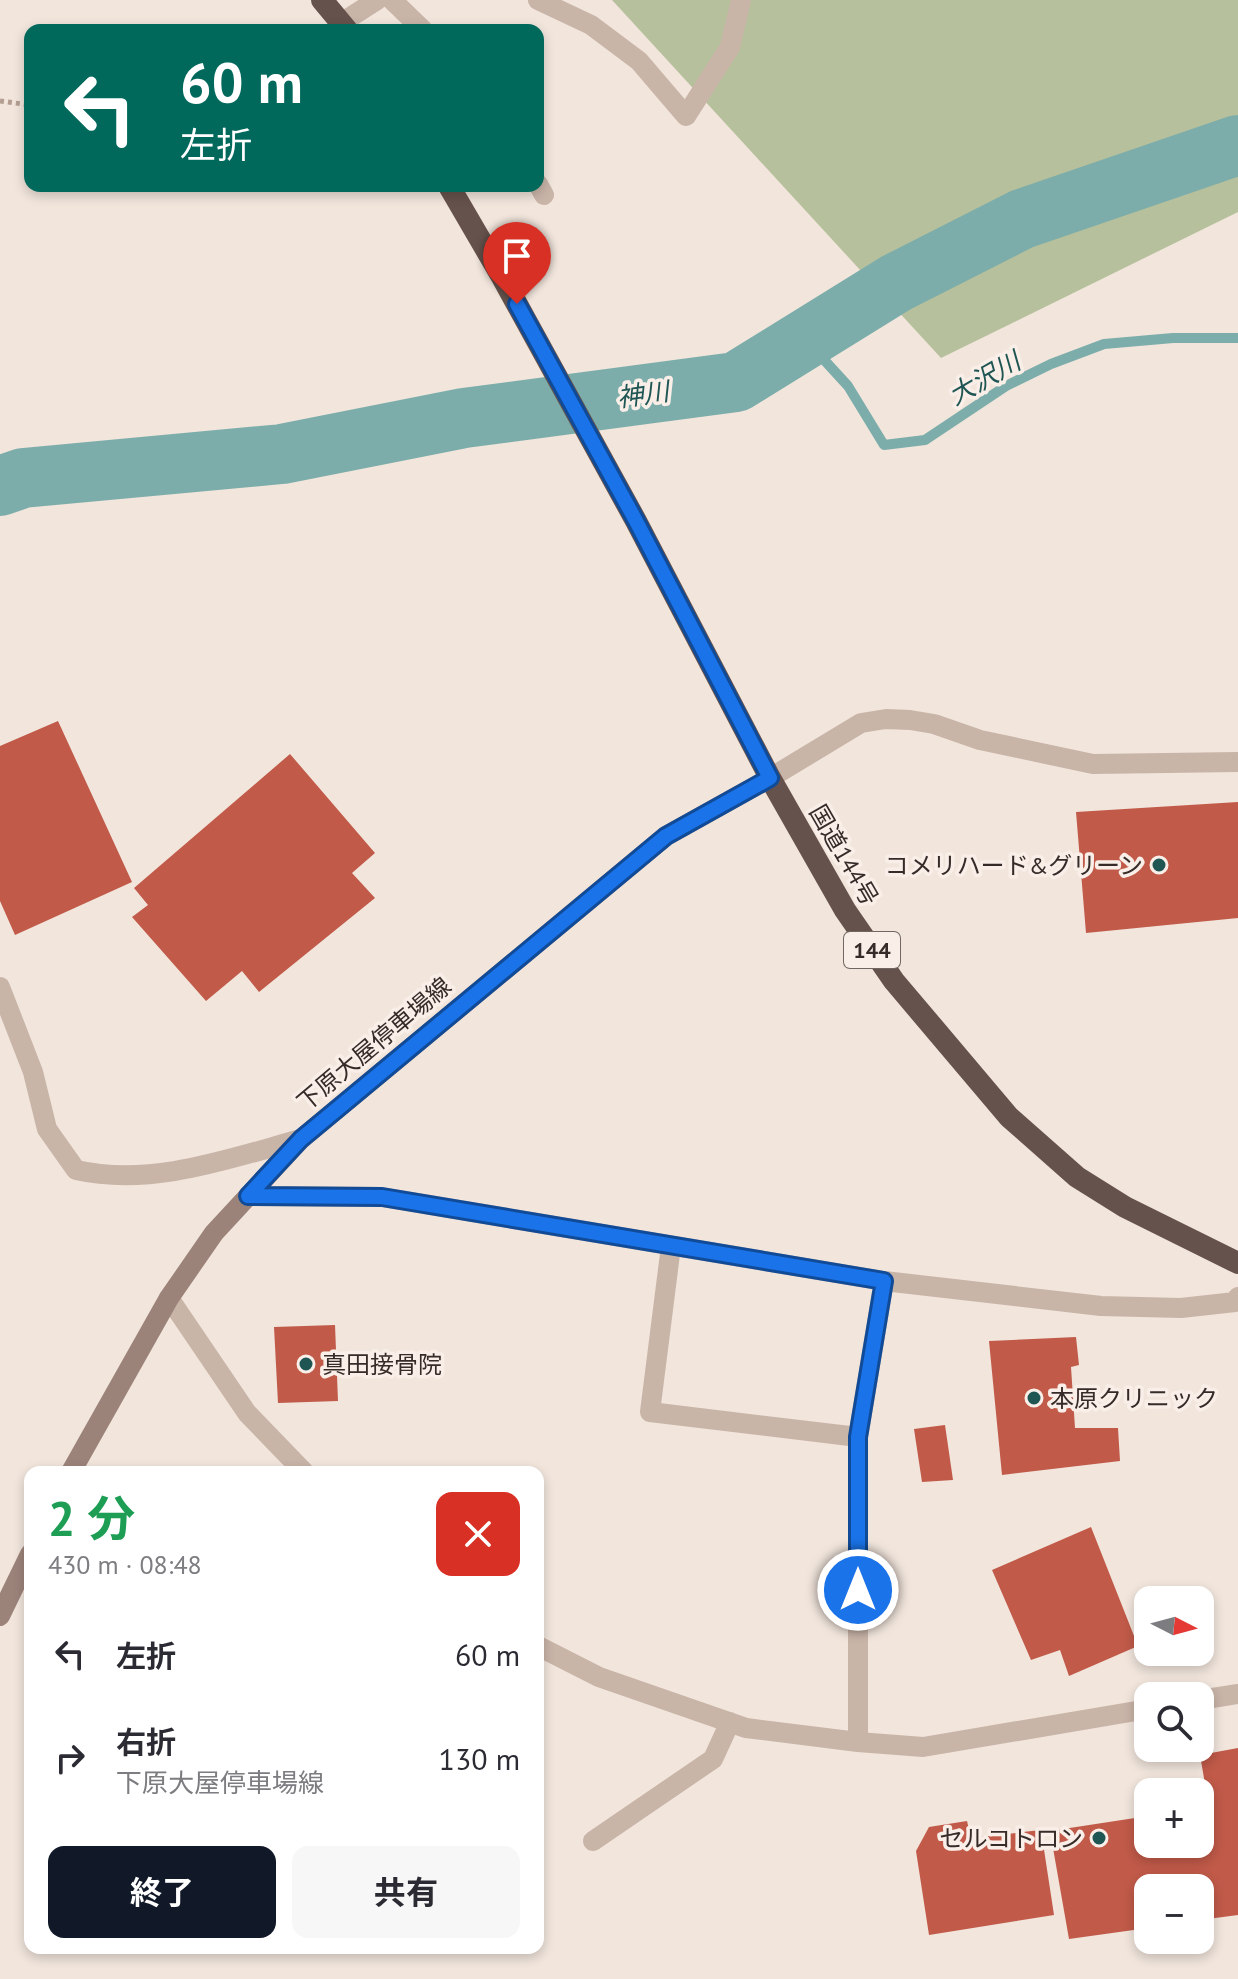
<!DOCTYPE html>
<html lang="ja">
<head>
<meta charset="utf-8">
<style>
  :root { --surface:#fff; --page:#f7f7f7; --text:#2b2b33; --muted:#7c7c81; --accent:#111827 }
  body { margin:0; font-family:"PT Sans","Noto Sans JP",sans-serif; background:var(--page); color:var(--text); height:100vh; display:flex; flex-direction:column; font-size:30px; white-space:nowrap }
  * { box-sizing:border-box; margin:0 }
  p { font-size:26px; color:var(--muted) }
  .icon { flex:none; width:44px; height:44px; fill:none; stroke:currentColor; stroke-width:2; stroke-linecap:round; stroke-linejoin:round }
  .map { position:relative; flex:1; overflow:hidden }
  .panel { position:absolute; left:24px; top:1466px; width:520px; height:488px; display:flex; flex-direction:column; background:var(--surface); border-radius:16px; box-shadow:0 4px 12px #0003 }
  .panel>* { flex:none }
  .hud { position:absolute; left:24px; top:24px; width:520px; height:168px; border-radius:16px; box-shadow:0 4px 12px #0003; background:#00695c; color:#fff; overflow:hidden }
  .needle { width:52px; rotate:96deg }
  .buttons { position:absolute; left:1134px; top:1586px; display:grid; gap:16px }
  .buttons a { display:grid; place-items:center; width:80px; height:80px; border-radius:16px; background:var(--surface); box-shadow:0 4px 12px #0003; font-size:40px }
  .pin { position:absolute; display:grid; place-items:center; width:68px; height:68px; color:#fff; margin:-82px -34px; border-radius:50% 50% 50% 0; rotate:-45deg; box-shadow:0 0 8px #0007 }
  .pin .icon { rotate:45deg }
  .me { position:absolute; width:88px; margin:-44px; rotate:0deg; stroke-linejoin:round; filter:drop-shadow(0 0 6px #0008) }
  .turn { display:flex; align-items:center; gap:28px; height:168px; padding:0 24px; font-size:36px }
  .turn .icon { width:104px; height:104px; stroke-width:2.5 }
  .turn b { display:block; font-size:56px; line-height:68px }
  .round { display:grid; place-items:center; flex:none; width:84px; height:84px; border-radius:16px; background:var(--page) }
  .overview { display:flex; align-items:center; justify-content:space-between; height:136px; padding:0 24px }
  h1 { font-size:48px; font-weight:700; line-height:60px; color:#1e9e55 }
  .primary-button { display:flex; gap:16px; margin-top:auto; padding:16px 24px }
  .primary-button a { flex:1; height:92px; border-radius:16px; background:var(--accent); color:#fff; font-size:32px; font-weight:700; line-height:92px; text-align:center }
  .primary-button a+a { background:var(--page); color:var(--text) }
  ul { padding:0; list-style:none }
  li { display:flex; align-items:center; gap:24px; height:104px; padding:0 24px }
  li div { flex:1 }
  li b { display:block; font-size:30px }
  li em { font-style:normal }
  .map>svg:first-child { display:block }
</style>
</head>
<body>
<div class="map">
<svg width="1238" height="1979" viewBox="0 0 1238 1979">
  <rect width="100%" height="100%" fill="#f1e5dc"/>
  <path fill="#b7c09c" d="M612 0H1238V212L941 358Z"/>
  <g fill="none" stroke-linecap="round" stroke-linejoin="round">
    <path stroke="#7cadaa" stroke-width="10" d="M805 339 848 386 884 445 925 440 1006 386 1051 364 1104 344 1173 338H1238"/>
    <path stroke="#7cadaa" stroke-width="60" d="M0 486 23 478 282 454 464 418 736 382 896 283 1022 219 1238 145"/>
  </g>
  <path fill="#c15a49" d="M58 721 132 882 15 935 0 901V746Z
    M290 754 375 853 352 873 375 898 259 992 242 971 206 1001 132 917 148 905 134 888Z
    M1238 802V918L1086 933 1076 812Z
    M335 1325 338 1401 278 1403 274 1327Z
    M1076 1337 1079 1365 1071 1367 1075 1428H1118L1120 1461 1002 1475 989 1341Z
    M945 1425 953 1480 922 1482 914 1429Z
    M1091 1527 1138 1646 1069 1676 1060 1650 1031 1660 992 1570Z
    M1238 1748V1915L1200 1920V1888H1148V1928L1069 1939 1050 1831 1148 1816V1844H1200V1808L1209 1807 1200 1755Z
    M967 1821 971 1838 1041 1830 1054 1915 929 1935 916 1851 929 1827Z"/>
  <g fill="none" stroke-linecap="round" stroke-linejoin="round">
    <path stroke="#b49e92" stroke-width="5" stroke-dasharray="4 4" stroke-linecap="butt" d="M0 101 30 105"/>
    <path stroke="#c9b4a8" stroke-width="20" d="M392 0 423 30
      M538 0 591 25 639 61 686 116 730 47 741 0
      M341 23 377 0
      M538 184 544 195
      M770 778 861 723 886 719 910 720 934 724 980 740 1093 764 1238 762
      M0 987 33 1072 47 1129 76 1170C152 1187 228 1159 301 1139
      M248 1196 382 1197 884 1281 1101 1306 1181 1308 1235 1302 1238 1297
      M671 1246 650 1412 858 1437
      M169 1298 247 1413 304 1472
      M538 1646 599 1677 746 1728 858 1742 923 1747 1148 1709
      M1200 1700 1238 1694
      M858 1742V1437L884 1281
      M593 1841 713 1759 730 1722"/>
    <path stroke="#9c837a" stroke-width="20" d="M71 1472 169 1298 214 1233 301 1139 666 836 770 778
      M0 1616 30 1554"/>
    <path stroke="#66524c" stroke-width="22" d="M322 0 347 30
      M449 186 502 277 636 521 770 778 845 910 894 981 1009 1117 1077 1177 1125 1207 1238 1263"/>
  </g>
  <g fill="none" stroke-linecap="round" stroke-linejoin="round">
    <defs>
      <path id="route" d="M517 304 636 521 770 778 666 836 301 1139 248 1196 382 1197 884 1281 858 1437V1590"/>
    </defs>
    <use href="#route" stroke="#114b97" stroke-width="20"/>
    <use href="#route" stroke="#1a73e8" stroke-width="14"/>
  </g>
  <g fill="#1f5654" stroke="#f9efe8" stroke-width="3">
    <circle cx="1159" cy="865" r="8"/>
    <circle cx="306" cy="1364" r="8"/>
    <circle cx="1034" cy="1398" r="8"/>
    <circle cx="1099" cy="1838" r="8"/>
  </g>
  <g text-anchor="middle" dominant-baseline="central" stroke-width="7" stroke-linejoin="round" paint-order="stroke">
    <rect fill="#f9efe8" stroke="#706662" stroke-width="2" x="844" y="932" width="56" height="36" rx="6"/>
    <g font-size="22" font-weight="bold" fill="#362b28">
      <text x="872" y="950">144</text>
    </g>
    <g font-size="24" fill="#362b28" stroke="#f9efe8">
      <text transform="translate(844 855) rotate(60)">国道144号</text>
      <text transform="translate(374 1044) rotate(-40)">下原大屋停車場線</text>
    </g>
    <g font-size="24" fill="#362b28" stroke="#f9efe8" text-anchor="end">
      <text x="1143" y="865">コメリハード&amp;グリーン</text>
      <text x="322" y="1364" text-anchor="start">真田接骨院</text>
      <text x="1050" y="1398" text-anchor="start">本原クリニック</text>
      <text x="1083" y="1838">セルコトロン</text>
    </g>
    <g font-size="26" font-style="italic" fill="#1f5654" stroke="#f9efe8">
      <text transform="translate(984 378) rotate(-30)">大沢川</text>
      <text transform="translate(643 394) rotate(-8)">神川</text>
    </g>
  </g>
</svg>
<div class="buttons">
<a><svg class="needle" viewBox="-14 -14 28 28"><path d="M0-13l5 13h-10z" fill="#e53935"/><path d="M0 13l5-13h-10z" fill="#7c7c81"/></svg></a>
<a><svg class="icon" aria-label="search" viewBox="0 0 24 24"><circle cx="10" cy="10" r="6"/><path d="M15 15l6 6"/></svg></a>
<a>+</a>
<a>−</a>
</div>
<div class="pin" style="left:517px;top:304px;background:#d93025"><svg class="icon" aria-label="arrive" viewBox="0 0 24 24"><path d="M6 21V4h12l-3 4 3 4H6"/></svg></div>
<svg class="me" style="left:858px;top:1590px" viewBox="-20 -20 40 40"><circle r="17" fill="#1a73e8" stroke="#fff" stroke-width="3"/><path d="M0-11L8 9 0 5-8 9z" fill="#fff"/></svg>
<div class="hud">
<div class="turn"><svg class="icon" aria-label="left" viewBox="0 0 24 24"><path d="M17 20v-9H6M10 6l-5 5 5 5"/></svg><div><b>60 m</b>左折</div></div>
</div>
<section class="panel">
<div class="overview"><div><h1>2 分</h1><p>430 m · 08:48</p></div><a class="round" style="background:#d93025;color:#fff"><svg class="icon" aria-label="close" viewBox="0 0 24 24"><path d="M6 6l12 12M18 6L6 18"/></svg></a></div>
<ul>
<li><svg class="icon" aria-label="left" viewBox="0 0 24 24"><path d="M17 20v-9H6M10 6l-5 5 5 5"/></svg><div><b>左折</b></div><em>60 m</em></li>
<li><svg class="icon" aria-label="right" viewBox="0 0 24 24"><path d="M7 20v-9h11M14 6l5 5-5 5"/></svg><div><b>右折</b><p>下原大屋停車場線</p></div><em>130 m</em></li>
</ul>
<div class="primary-button"><a>終了</a><a>共有</a></div>
</section>
</div>
</body>
</html>
